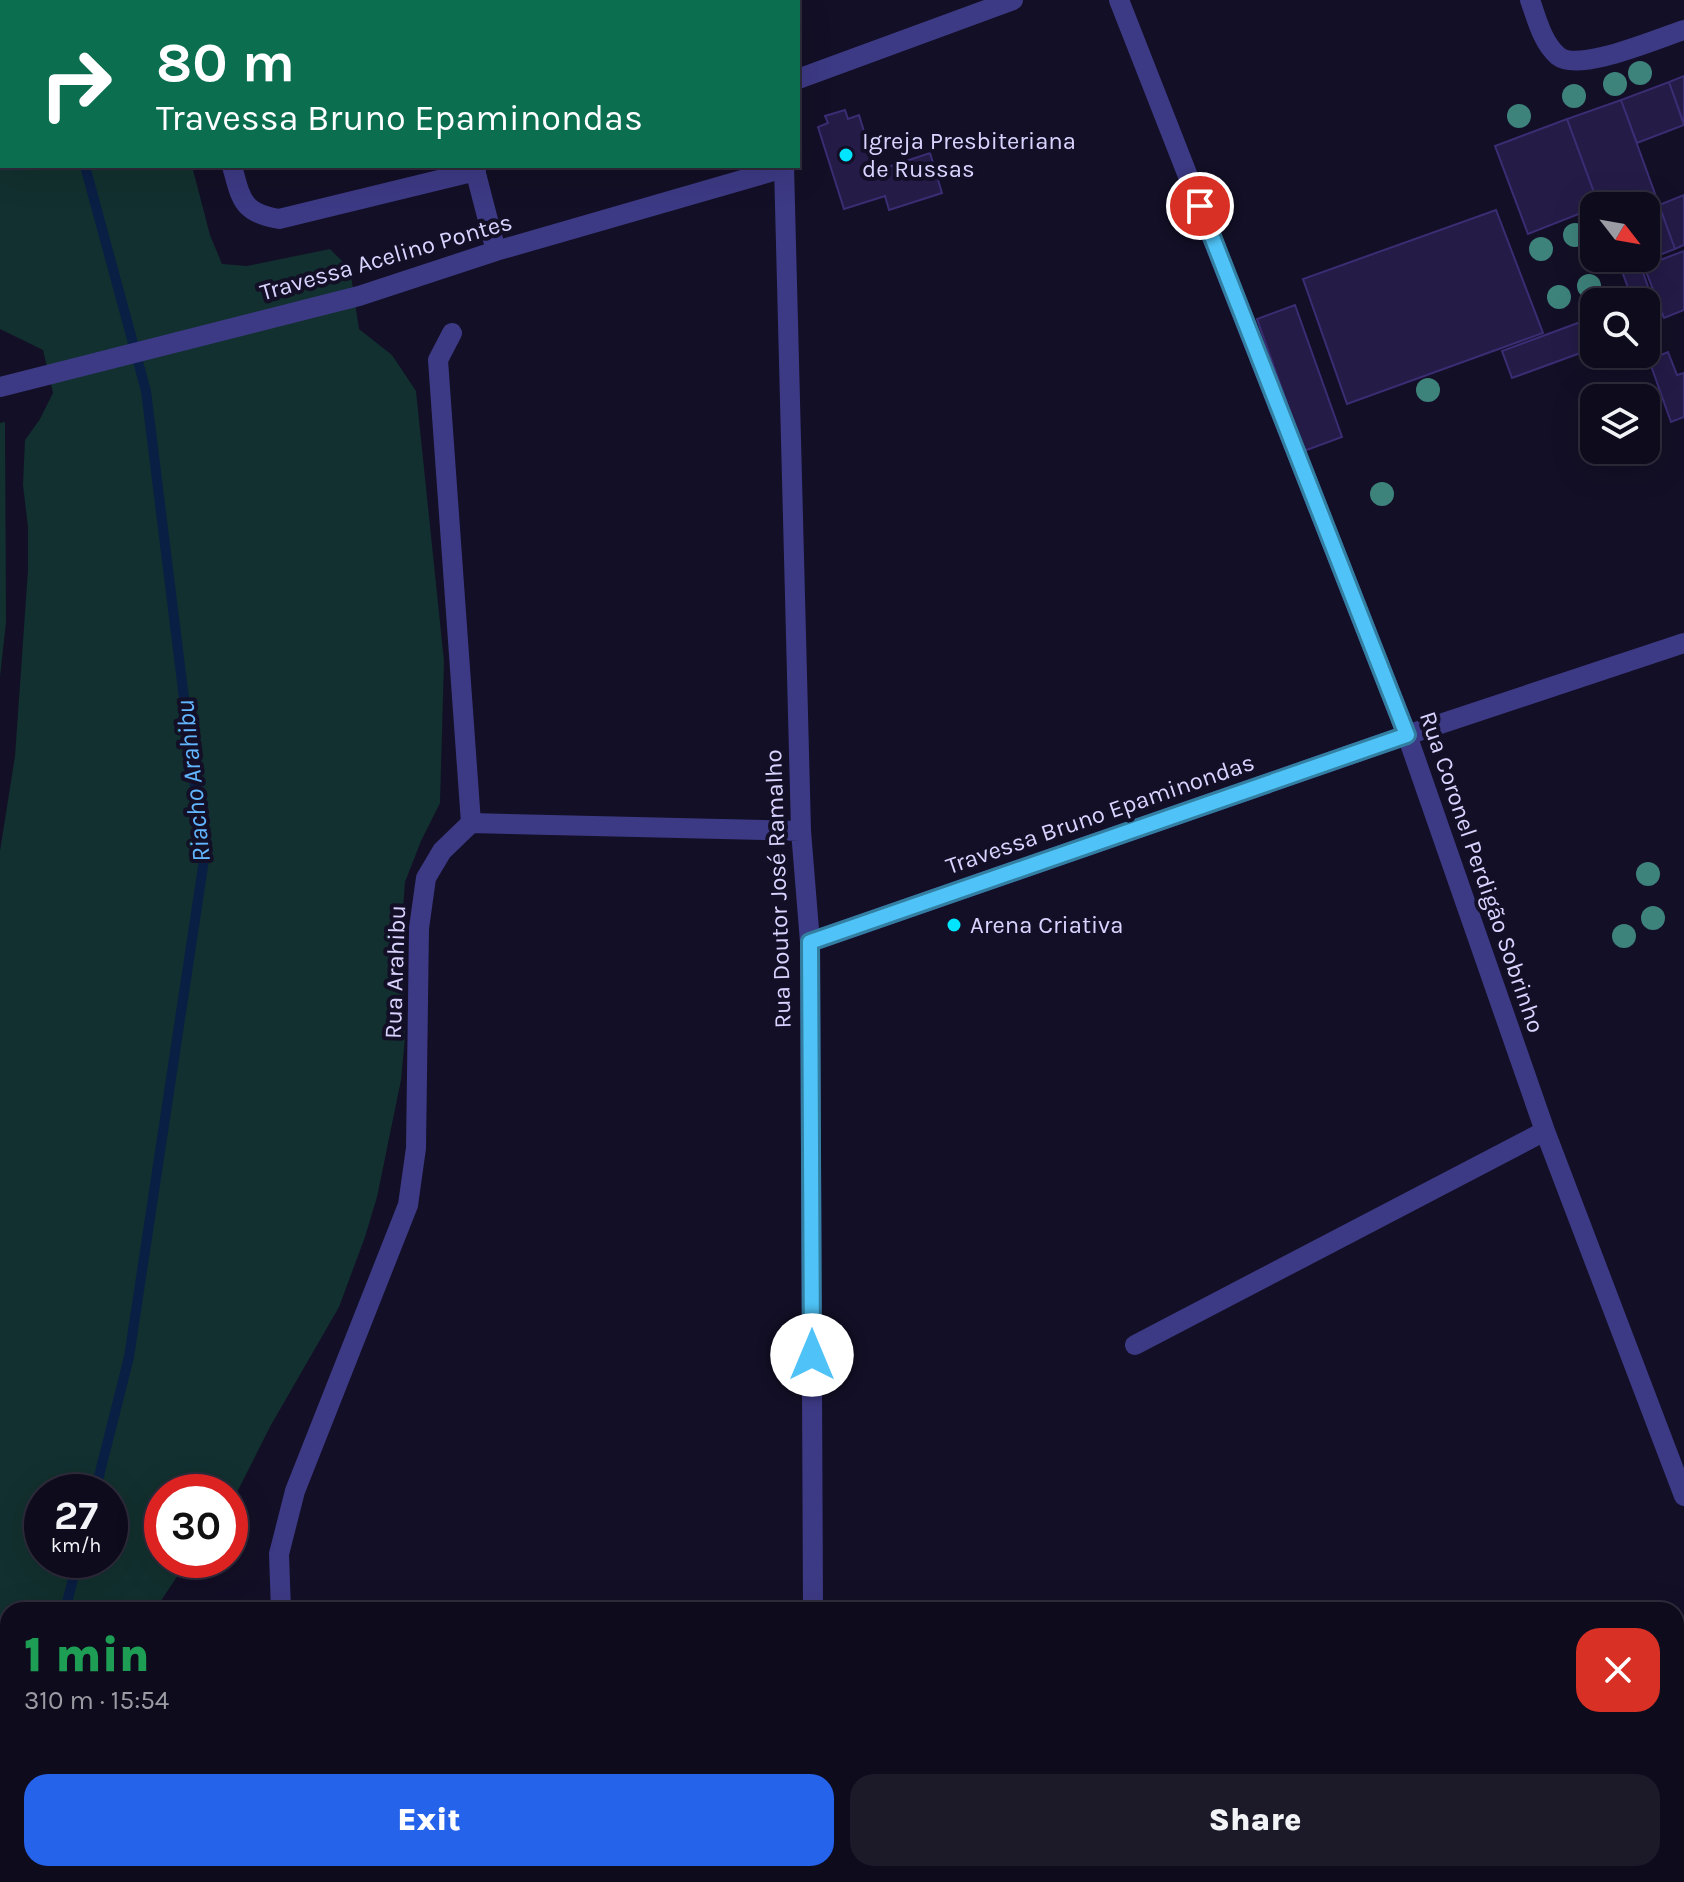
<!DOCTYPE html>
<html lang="en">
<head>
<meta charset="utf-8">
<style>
  :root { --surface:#0e0b1c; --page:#1c1929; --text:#f1f3f6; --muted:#9b9ba3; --line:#2e2b3b; --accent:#2563eb }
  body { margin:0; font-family:Karla,sans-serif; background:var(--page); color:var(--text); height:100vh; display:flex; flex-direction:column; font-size:30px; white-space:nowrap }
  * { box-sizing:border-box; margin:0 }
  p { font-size:26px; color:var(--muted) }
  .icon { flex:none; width:44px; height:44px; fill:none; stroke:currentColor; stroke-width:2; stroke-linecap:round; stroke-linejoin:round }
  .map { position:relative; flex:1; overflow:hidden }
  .panel { position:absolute; left:0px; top:1602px; width:1684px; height:280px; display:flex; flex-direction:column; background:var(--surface); border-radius:24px 24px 0 0; box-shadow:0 8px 32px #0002,0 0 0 2px var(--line) }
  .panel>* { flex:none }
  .hud { position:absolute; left:0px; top:0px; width:800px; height:168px; box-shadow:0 8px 32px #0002,0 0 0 2px var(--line); background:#0b6e4f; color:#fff; overflow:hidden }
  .needle { width:52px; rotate:121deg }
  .controls { position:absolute; left:1580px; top:192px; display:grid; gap:16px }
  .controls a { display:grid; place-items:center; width:80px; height:80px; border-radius:16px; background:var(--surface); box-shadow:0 8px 32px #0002,0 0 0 2px var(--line); font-size:40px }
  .speed { position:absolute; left:24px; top:1474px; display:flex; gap:16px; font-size:40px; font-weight:700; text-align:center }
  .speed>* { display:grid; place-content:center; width:104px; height:104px; border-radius:50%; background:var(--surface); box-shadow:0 8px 32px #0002,0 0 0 2px var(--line); line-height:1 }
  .speed small { font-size:20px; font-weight:400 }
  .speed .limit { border:12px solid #d22; background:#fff; color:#111 }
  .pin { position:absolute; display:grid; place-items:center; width:68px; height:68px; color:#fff; margin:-34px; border:4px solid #fff; border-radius:50%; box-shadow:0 2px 8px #0007 }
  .me { position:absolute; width:88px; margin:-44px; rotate:0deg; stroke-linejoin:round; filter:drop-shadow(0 0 6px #0008) }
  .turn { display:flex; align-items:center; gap:28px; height:168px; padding:0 24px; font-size:36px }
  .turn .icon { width:104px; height:104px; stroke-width:2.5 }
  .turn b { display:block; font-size:56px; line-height:68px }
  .round { display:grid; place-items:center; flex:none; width:84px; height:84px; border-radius:24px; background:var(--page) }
  .head { display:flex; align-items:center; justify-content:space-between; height:136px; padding:0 24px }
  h1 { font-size:48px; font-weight:800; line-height:60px; color:#1e9e55 }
  .primary-button { display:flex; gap:16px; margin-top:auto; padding:16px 24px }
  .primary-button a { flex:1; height:92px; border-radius:24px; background:var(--accent); color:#fff; font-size:32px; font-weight:800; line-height:92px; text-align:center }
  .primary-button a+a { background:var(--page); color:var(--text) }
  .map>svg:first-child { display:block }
</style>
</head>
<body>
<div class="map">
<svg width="1684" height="1882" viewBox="0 0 1684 1882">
  <rect width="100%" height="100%" fill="#130f26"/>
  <path fill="#12302f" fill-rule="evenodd" d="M0 0 148 2H2V166H192L210 235 222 264 247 266 330 249 350 269 359 329 392 355 416 391 444 661 440 803 421 841 405 882 402 923 405 1038 401 1080 377 1197 365 1237 339 1307 271 1425 230 1506V1492H162V1560H188L155 1610H8V1734H0V851L15 756 28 570V527L23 485 25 440 40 419 53 393 43 350 0 329ZM42 1492H110V1560H42Z
    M5 422 6 622 0 677V423Z"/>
  <path fill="#0a1f44" d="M0 1757H8V1874H62V1882H0Z"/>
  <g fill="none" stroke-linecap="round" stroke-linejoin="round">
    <path stroke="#0a1f44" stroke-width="10" d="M40 0V2
      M85 166 146 391 204 860 129 1357 95 1492
      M65 1610 78 1560"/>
  </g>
  <path fill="#241b47" stroke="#3b2d73" stroke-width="2" d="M1684 76V124L1669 82Z
    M1669 82 1684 125 1637 143 1621 100Z
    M1621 100 1675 249 1622 269 1618 258H1646V206H1599L1567 119Z
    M845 110 848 119 859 115 876 171 930 153 942 193 889 210 885 196 844 209 818 127 828 123 825 116Z
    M1567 119 1599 206 1528 234 1495 146Z
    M1684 195V245L1675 249 1659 205Z
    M1496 210 1543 333 1347 404 1303 279Z
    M1684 251V310L1664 318 1644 266Z
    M1640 264 1661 323 1646 329V302H1633L1622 271Z
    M1295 305 1342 437 1304 451 1257 319Z
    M1594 317V348L1512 378 1502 351Z
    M1668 352 1677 375 1684 373V417L1671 422 1649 360Z"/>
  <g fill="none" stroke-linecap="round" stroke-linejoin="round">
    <path stroke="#3d3a85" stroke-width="20" d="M189 0V2
      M427 0 428 2
      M767 0 768 2
      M1119 0 1407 735 1545 1131 1684 1496
      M1530 0C1537 19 1542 42 1558 56 1579 73 1658 38 1684 30
      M798 79 1013 0
      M232 166C241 199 242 213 279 219L476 171
      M474 166 496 251
      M784 166 801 831 810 942 813 1610
      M0 387 359 296 496 251 784 168
      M471 823 801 831
      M810 942 1407 735 1684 643
      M1135 1345 1545 1131
      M281 1610 279 1554 295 1491 408 1205 416 1148 419 928 426 878 442 851 471 823 438 360 452 333
      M1676 1650 1684 1648
      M0 1744H8
      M252 1874 264 1882
      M809 1882V1874"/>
  </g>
  <g fill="#3d827b">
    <circle cx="1640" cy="73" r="12"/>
    <circle cx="1615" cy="84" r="12"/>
    <circle cx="1574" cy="96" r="12"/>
    <circle cx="1519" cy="116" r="12"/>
    <circle cx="1575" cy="235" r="12"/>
    <circle cx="1541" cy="249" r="12"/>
    <circle cx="1589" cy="286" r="12"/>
    <circle cx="1559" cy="297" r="12"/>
    <circle cx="1428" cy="390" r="12"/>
    <circle cx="1382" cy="494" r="12"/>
    <circle cx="1648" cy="874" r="12"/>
    <circle cx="1653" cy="918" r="12"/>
    <circle cx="1624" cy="936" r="12"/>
  </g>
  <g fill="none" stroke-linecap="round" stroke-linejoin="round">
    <defs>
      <path id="route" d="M812 1355 810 942 1407 735 1200 206"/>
    </defs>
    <use href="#route" stroke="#337fa1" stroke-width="20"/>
    <use href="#route" stroke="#4fc3f7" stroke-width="14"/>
  </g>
  <g fill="#00e5ff" stroke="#130f26" stroke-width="3">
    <circle cx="846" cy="155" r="8"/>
    <circle cx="954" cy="925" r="8"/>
  </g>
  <g text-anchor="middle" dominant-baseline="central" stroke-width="8" stroke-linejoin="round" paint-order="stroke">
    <g font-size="24" fill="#d9d4ff" stroke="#130f26" text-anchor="start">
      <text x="862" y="141">Igreja Presbiteriana<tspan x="862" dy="28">de Russas</tspan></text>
      <text x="970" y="925">Arena Criativa</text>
    </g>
    <g font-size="24" fill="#d9d4ff" stroke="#130f26">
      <text transform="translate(386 257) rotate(-16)">Travessa Acelino Pontes</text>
      <text transform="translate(1100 814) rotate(-19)">Travessa Bruno Epaminondas</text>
      <text transform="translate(1482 872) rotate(71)">Rua Coronel Perdigão Sobrinho</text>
      <text transform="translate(778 889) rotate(-92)">Rua Doutor José Ramalho</text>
      <text transform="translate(395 972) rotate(-88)">Rua Arahibu</text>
    </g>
    <g font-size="26" font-style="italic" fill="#62b6ff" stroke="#130f26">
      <text transform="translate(193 781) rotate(-96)">Riacho Arahibu</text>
    </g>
  </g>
</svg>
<div class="controls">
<a><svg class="needle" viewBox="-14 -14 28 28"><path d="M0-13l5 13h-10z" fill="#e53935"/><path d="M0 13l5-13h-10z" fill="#9b9ba3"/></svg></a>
<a><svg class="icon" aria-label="search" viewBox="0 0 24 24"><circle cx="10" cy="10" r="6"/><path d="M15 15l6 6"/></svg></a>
<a><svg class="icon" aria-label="layers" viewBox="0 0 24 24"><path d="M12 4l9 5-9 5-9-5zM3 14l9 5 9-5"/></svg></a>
</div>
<div class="speed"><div>27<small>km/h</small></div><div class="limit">30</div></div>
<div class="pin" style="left:1200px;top:206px;background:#d93025"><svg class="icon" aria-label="arrive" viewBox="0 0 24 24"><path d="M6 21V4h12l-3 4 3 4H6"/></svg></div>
<svg class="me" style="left:812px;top:1355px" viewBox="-20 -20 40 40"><circle r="19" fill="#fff"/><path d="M0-13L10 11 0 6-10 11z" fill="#4fc3f7"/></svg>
<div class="hud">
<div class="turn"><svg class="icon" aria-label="right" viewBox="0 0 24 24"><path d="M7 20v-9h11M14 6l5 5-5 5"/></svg><div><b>80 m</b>Travessa Bruno Epaminondas</div></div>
</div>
<section class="panel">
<div class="head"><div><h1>1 min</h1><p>310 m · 15:54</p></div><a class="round" style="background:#d93025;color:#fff"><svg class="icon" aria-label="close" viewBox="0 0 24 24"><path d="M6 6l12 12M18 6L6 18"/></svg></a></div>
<div class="primary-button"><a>Exit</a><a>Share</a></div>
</section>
</div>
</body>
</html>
